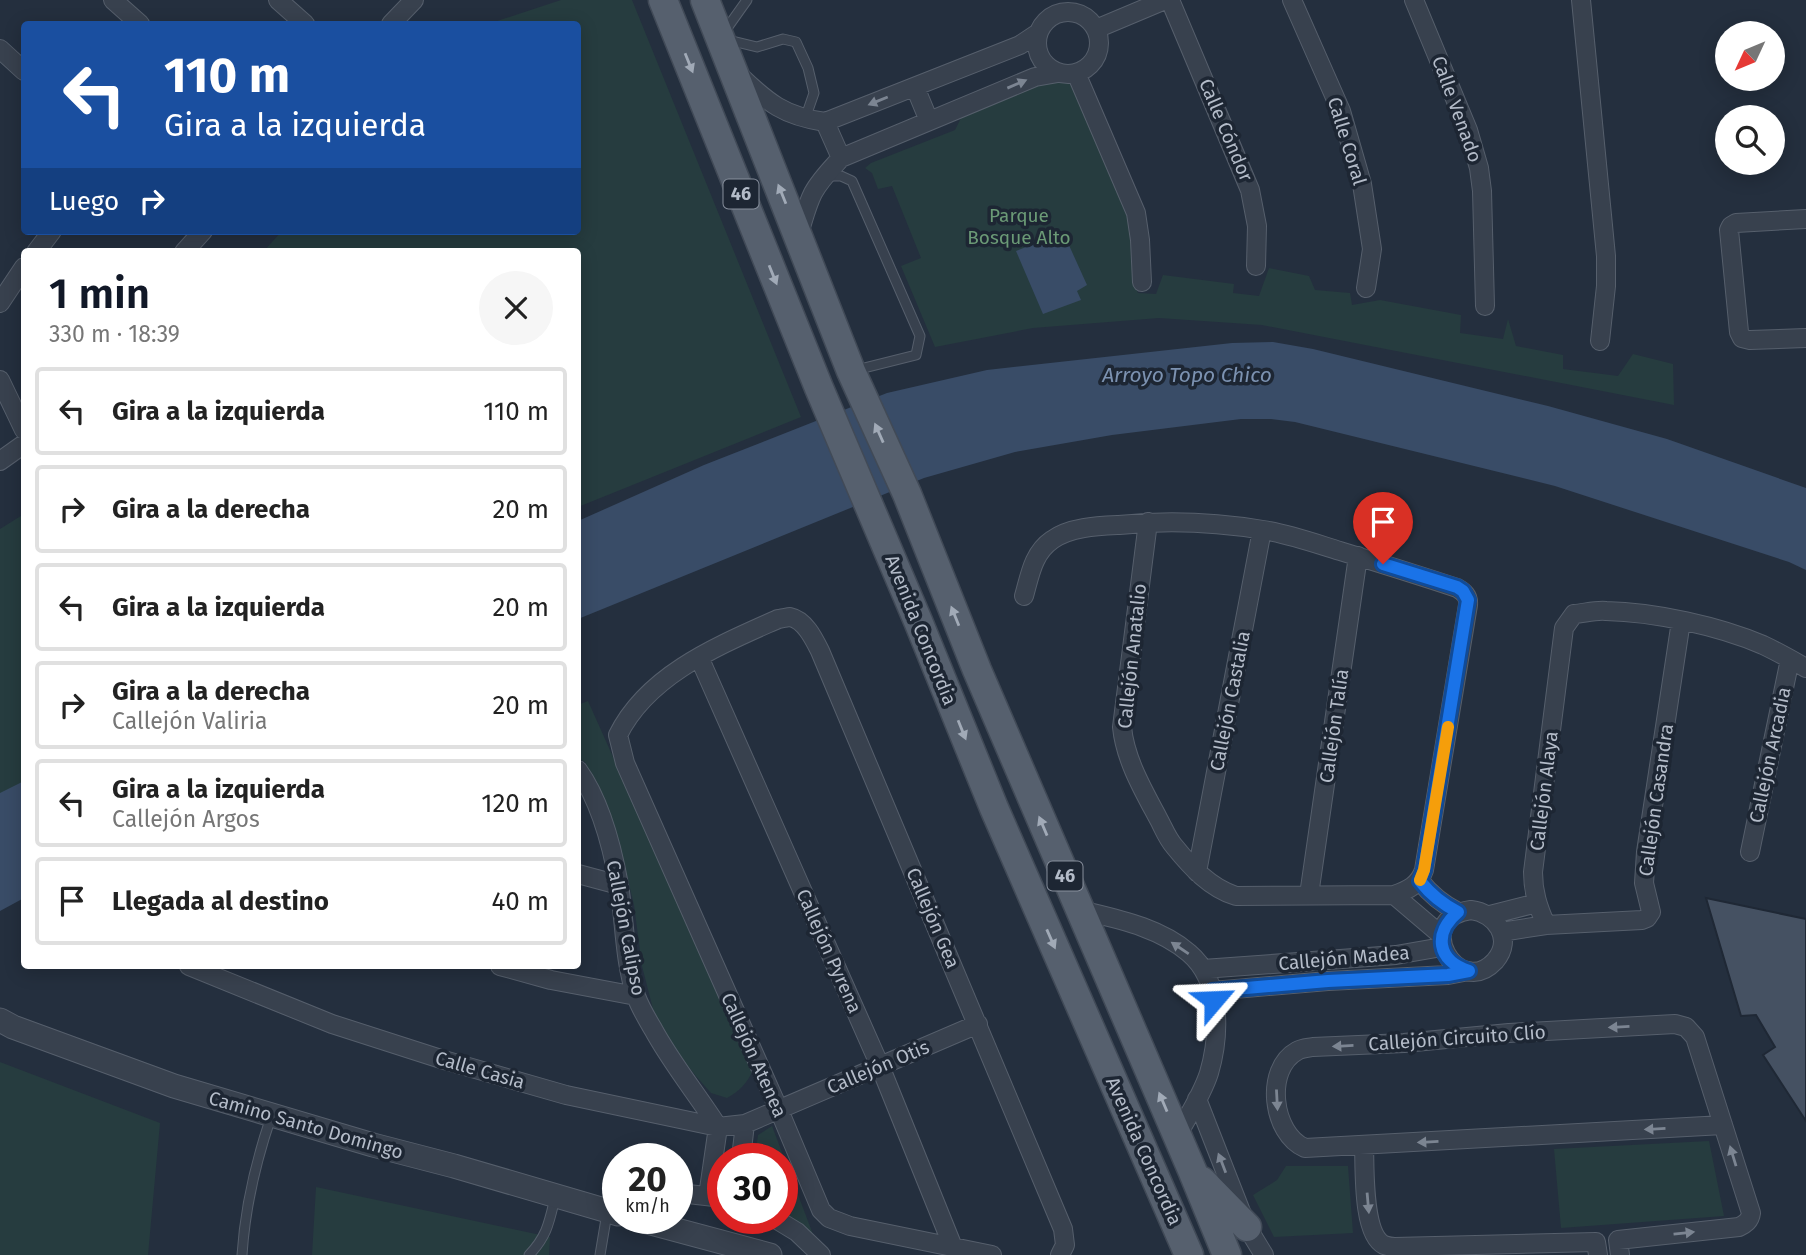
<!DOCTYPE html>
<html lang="es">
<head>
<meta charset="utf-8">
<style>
  :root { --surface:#fff; --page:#f6f6f6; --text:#222; --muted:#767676; --line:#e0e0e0; --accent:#111827 }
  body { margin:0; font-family:"Fira Sans",sans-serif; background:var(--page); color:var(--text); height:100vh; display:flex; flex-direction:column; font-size:26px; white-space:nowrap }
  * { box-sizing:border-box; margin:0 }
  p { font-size:23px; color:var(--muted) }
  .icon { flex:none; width:38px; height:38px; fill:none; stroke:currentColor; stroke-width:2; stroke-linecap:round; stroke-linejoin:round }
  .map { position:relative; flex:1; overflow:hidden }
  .details { position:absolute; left:21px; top:248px; width:560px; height:721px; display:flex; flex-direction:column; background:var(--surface); border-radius:7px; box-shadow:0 4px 18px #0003 }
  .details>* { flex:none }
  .hud { position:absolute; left:21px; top:21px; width:560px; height:214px; border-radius:7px; box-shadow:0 4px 18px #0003; background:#1a4fa0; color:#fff; overflow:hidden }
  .needle { width:46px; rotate:226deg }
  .buttons { position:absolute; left:1715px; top:21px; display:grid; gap:14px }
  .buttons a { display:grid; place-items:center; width:70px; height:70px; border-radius:50%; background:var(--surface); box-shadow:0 4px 18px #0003; font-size:35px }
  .speed { position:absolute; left:602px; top:1143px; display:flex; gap:14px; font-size:35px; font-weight:700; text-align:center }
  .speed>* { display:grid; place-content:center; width:91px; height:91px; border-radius:50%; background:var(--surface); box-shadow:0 4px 18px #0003; line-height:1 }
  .speed small { font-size:18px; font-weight:400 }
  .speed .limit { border:10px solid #d22; background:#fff; color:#111 }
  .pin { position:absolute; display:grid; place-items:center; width:60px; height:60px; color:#fff; margin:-72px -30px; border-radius:50% 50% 50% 0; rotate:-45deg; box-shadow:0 0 7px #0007 }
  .pin .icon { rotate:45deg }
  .me { position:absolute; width:77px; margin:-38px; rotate:64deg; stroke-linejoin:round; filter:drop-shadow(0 0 5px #0008) }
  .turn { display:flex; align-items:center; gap:24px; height:147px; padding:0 28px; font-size:32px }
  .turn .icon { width:91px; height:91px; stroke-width:2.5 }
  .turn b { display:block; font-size:49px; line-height:60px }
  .then { display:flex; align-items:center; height:66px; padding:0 28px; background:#0003; gap:14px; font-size:26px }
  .round { display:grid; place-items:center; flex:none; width:74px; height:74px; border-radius:37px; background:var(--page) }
  .head { display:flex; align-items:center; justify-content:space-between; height:119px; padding:0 28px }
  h1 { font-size:42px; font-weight:600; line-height:52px; color:var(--accent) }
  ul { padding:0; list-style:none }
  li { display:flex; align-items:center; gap:21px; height:88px; margin:0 14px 10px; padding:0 14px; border:4px solid var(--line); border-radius:7px }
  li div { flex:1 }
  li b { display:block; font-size:26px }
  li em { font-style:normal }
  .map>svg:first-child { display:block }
</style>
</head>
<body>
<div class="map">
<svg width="1806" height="1255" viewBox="0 0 1806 1255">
  <rect width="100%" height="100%" fill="#242f3e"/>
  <path fill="#263c3f" d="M561 0H632L801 417 578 507V252H263L282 231H578V24H488Z
    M1059 78 1069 83 1078 93 1127 217 1136 266 1133 281 1138 293 1156 294 1163 275 1234 284 1233 293 1259 296 1269 268 1309 276 1315 290 1350 293 1352 305 1380 300 1461 315 1460 333 1503 339 1508 319 1516 346 1563 355V369L1618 376 1633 354 1673 364 1674 405 1262 325 1159 318 1033 328 935 347 901 266 921 258 892 186 878 189 872 173 865 168 871 163 955 130 962 116 1043 82Z
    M24 514V796L0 810V529Z
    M588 701 753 1070C747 1083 740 1091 727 1098L711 1093 695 1075 669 1042 653 1009 642 966 634 905 623 859 602 795 585 762 578 758V705Z
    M0 1062 160 1123 148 1255H0Z
    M772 1126 814 1237 782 1216V1158H755L758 1135Z
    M1709 1141 1724 1216 1561 1228 1554 1149Z
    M1286 1166H1348L1353 1233 1274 1237 1253 1195 1277 1180Z
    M316 1187 550 1237 549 1255H312Z"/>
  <path fill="#394c67" d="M1063 232 1087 285 1077 291 1081 300 1043 314 1016 251Z
    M1273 342 1313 349 1548 406 1667 439 1806 488V570L1789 562 1555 486 1295 422 1271 419H1241L1112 435 1015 452 924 478 578 619V521L704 465 887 393 987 370 1232 343Z
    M24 781V898L0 911V793Z"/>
  <path fill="#455162" stroke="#1f2835" stroke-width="2" d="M1706 898 1806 919V1121L1763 1055 1775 1047 1756 1015 1741 1016Z"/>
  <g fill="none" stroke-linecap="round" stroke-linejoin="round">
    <defs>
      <path id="service" d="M747 0 720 38 757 47 783 39 796 42 808 68 814 93 805 119
        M827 176H841L852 181 920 336 916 355 856 370
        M242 1255C245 1208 256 1161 271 1117
        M529 1255C547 1236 549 1223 555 1198
        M600 1255 607 1213"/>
      <path id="minor" d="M113 0 140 24
        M278 0 305 24
        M1170 0 1250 190 1257 226 1256 266
        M1292 0 1341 111 1362 184 1372 249 1366 288
        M1414 0 1468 130 1479 168 1482 191 1485 306
        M1581 0 1606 256V286L1600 341
        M1037 43a31 31 0 1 1 62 0a31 31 0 1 1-62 0Z
        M391 24 414 0
        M1096 29 1165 0
        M0 49 24 71
        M1076 73 1136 213 1140 240 1142 282
        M739 75C768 103 784 116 825 122L1020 45 1038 33
        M915 87 929 121
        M825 122 841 158
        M1806 219 1736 223 1731 226 1729 230 1739 332 1742 338 1750 340 1806 338
        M798 236C803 222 806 207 813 193 820 180 831 169 841 158L1035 77 1058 73
        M36 252 52 231
        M184 252 203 231
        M0 303 24 267
        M0 380 24 430
        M0 461 24 444
        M1024 596C1030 575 1033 553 1052 540 1070 527 1098 526 1119 525 1167 520 1215 522 1263 530 1289 534 1314 543 1340 551 1379 563 1418 575 1457 588 1464 592 1469 596 1468 605L1424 870C1419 885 1408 890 1394 895L1236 896C1210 888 1191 867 1174 846 1167 838 1163 827 1158 818 1143 790 1125 759 1122 727L1148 522
        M699 657 880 1066 953 1247
        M578 770C601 802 612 846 619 885 625 922 624 960 636 996 640 1007 647 1019 653 1029 672 1064 697 1094 718 1127L708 1196
        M1750 852 1790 659
        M1197 872 1262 530
        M578 874 619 885
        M1420 881C1431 895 1442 904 1458 912
        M1309 895 1358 556
        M1394 895 1441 935
        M1080 910C1117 919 1159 927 1189 953 1222 981 1220 1035 1209 1073 1202 1095 1188 1116 1177 1136
        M1471 910C1496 913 1514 939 1495 961 1458 1001 1410 918 1471 910Z
        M1490 915 1537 903
        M1546 925C1538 907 1533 892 1533 872L1564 628 1574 614C1585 613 1596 610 1606 611 1654 612 1719 626 1763 645 1778 652 1792 660 1806 668
        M1501 932 1546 925 1642 920 1647 918 1651 912 1644 883 1646 852 1681 621
        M189 966 332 1024 444 1060 566 1095 718 1127 745 1124 978 1024
        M500 966 551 980 636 996
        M1203 969 1396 955 1442 947
        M1212 991 1328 981 1448 975 1469 971
        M1197 1099 1247 1227 1264 1255
        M1364 1146C1365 1168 1362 1234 1384 1245 1387 1246 1391 1247 1395 1247L1596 1242 1598 1255
        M741 1158 745 1124
        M677 1195 688 1194 723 1198
        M774 1218 797 1232 821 1255
        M992 1255 850 1226 829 1218 821 1210 779 1110 625 763 618 735C648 674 720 645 778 619 780 619 788 617 790 617 805 620 814 639 820 651L1063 1229 1065 1245 1060 1255
        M1620 1255 1618 1240 1739 1227C1745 1224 1750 1221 1751 1213L1695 1037 1686 1027 1675 1024 1509 1033 1404 1043 1313 1047C1308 1048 1302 1048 1297 1051 1264 1069 1272 1134 1305 1148L1723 1125"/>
      <path id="tertiary" d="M0 1020 13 1027 174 1086 373 1145 454 1166 618 1214
        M632 1218 770 1255"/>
      <path id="primary" d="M663 0 819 388 918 621 994 808 1189 1255
        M705 0 851 371 907 494 977 670 1192 1170 1227 1255
        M1202 1181 1247 1227"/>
    </defs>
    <use href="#service" stroke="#565f6c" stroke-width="11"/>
    <use href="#minor" stroke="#565f6c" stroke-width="20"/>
    <use href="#tertiary" stroke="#565f6c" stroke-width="25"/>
    <use href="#primary" stroke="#414a57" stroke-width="31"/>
    <use href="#service" stroke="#38414e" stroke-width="9"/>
    <use href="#minor" stroke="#38414e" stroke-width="18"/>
    <use href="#tertiary" stroke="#38414e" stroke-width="23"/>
    <use href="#primary" stroke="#56606e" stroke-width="28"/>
  </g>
  <defs><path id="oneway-solid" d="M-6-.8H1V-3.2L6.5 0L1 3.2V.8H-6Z" transform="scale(1.75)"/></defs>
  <g fill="#a1aab7">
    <use href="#oneway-solid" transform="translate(689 63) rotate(68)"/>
    <use href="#oneway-solid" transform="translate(782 194) rotate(-112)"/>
    <use href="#oneway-solid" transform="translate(773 275) rotate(68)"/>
    <use href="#oneway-solid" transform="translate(879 433) rotate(-114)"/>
    <use href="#oneway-solid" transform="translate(955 616) rotate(-112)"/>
    <use href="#oneway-solid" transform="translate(962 730) rotate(68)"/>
    <use href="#oneway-solid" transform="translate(1043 826) rotate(-113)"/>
    <use href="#oneway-solid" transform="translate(1051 939) rotate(66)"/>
    <use href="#oneway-solid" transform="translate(1163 1102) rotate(-113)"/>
  </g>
  <g fill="#7c8592">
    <use href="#oneway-solid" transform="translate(1017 84) rotate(-23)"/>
    <use href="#oneway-solid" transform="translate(878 101) rotate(158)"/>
    <use href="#oneway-solid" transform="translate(1180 948) rotate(-146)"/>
    <use href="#oneway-solid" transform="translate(1619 1027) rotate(177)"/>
    <use href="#oneway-solid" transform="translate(1343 1046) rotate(177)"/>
    <use href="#oneway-solid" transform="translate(1277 1100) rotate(87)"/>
    <use href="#oneway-solid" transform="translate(1655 1129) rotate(177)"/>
    <use href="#oneway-solid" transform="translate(1428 1142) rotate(177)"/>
    <use href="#oneway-solid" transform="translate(1733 1156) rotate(-107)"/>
    <use href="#oneway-solid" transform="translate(1222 1163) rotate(-111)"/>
    <use href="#oneway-solid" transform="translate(1368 1203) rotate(85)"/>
    <use href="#oneway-solid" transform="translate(1684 1233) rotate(-6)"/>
  </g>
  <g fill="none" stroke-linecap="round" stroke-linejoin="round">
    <defs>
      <path id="route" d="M1214 1000 1212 991 1328 981 1448 975 1469 971C1437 961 1433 933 1458 912 1442 904 1431 895 1420 881L1424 870 1468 600 1463 591 1457 587 1383 564"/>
    </defs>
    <use href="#route" stroke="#114b97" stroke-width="18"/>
    <use href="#route" stroke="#1a73e8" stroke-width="12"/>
    <path stroke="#f59e0b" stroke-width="12" d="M1420 880 1424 870 1448 727"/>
  </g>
  <g text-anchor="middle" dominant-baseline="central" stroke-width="7" stroke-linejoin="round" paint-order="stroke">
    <g fill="#1d2633" stroke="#878f9c" stroke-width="2">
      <rect x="723.5" y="179.5" width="35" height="29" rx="5"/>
      <rect x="1047.5" y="861.5" width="35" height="29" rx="5"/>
    </g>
    <g font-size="18" font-weight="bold" fill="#b4bcc9">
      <text x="741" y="194">46</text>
      <text x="1065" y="876">46</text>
    </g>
    <g font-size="19" fill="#b4bcc9" stroke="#1d2633">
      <text transform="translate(1457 109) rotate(70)">Calle Venado</text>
      <text transform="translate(1226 130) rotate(67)">Calle Cóndor</text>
      <text transform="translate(1347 141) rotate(73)">Calle Coral</text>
      <text transform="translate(921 630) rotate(68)">Avenida Concordia</text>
      <text transform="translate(1132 656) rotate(-84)">Callejón Anatalio</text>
      <text transform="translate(1230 701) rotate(-79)">Callejón Castalia</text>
      <text transform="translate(1334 726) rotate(-82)">Callejón Talía</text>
      <text transform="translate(1770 755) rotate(-78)">Callejón Arcadia</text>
      <text transform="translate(1544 791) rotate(-83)">Callejón Alaya</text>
      <text transform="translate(1656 800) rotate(-82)">Callejón Casandra</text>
      <text transform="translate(933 918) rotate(67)">Callejón Gea</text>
      <text transform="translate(626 928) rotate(79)">Callejón Calipso</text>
      <text transform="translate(829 951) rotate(66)">Callejón Pyrena</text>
      <text transform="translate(1344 958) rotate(-5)">Callejón Madea</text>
      <text transform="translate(1457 1038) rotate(-4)">Callejón Circuito Clío</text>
      <text transform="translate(754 1055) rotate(66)">Callejón Atenea</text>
      <text transform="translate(878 1067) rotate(-23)">Callejón Otis</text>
      <text transform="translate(480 1070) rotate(16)">Calle Casia</text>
      <text transform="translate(306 1125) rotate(16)">Camino Santo Domingo</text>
      <text transform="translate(1144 1151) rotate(66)">Avenida Concordia</text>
    </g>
    <g font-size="19" fill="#6b9a76" stroke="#1d2633">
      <text x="1019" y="215">Parque<tspan x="1019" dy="22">Bosque Alto</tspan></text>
    </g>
    <g font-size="21" font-style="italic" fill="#7c92b1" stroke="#1d2633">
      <text x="1187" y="375">Arroyo Topo Chico</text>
    </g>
  </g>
</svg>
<div class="buttons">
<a><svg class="needle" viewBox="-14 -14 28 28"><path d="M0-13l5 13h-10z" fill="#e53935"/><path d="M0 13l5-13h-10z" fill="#767676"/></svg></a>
<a><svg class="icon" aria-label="search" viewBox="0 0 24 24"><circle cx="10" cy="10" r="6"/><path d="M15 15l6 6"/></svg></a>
</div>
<div class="speed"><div>20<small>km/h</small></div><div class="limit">30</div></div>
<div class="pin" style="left:1383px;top:564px;background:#d93025"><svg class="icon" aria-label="arrive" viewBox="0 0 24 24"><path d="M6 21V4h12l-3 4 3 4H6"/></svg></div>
<svg class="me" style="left:1214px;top:1000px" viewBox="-20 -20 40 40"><path d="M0-17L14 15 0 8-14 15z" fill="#1a73e8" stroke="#fff" stroke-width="4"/></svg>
<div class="hud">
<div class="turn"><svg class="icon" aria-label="left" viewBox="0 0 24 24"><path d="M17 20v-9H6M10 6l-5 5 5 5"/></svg><div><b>110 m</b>Gira a la izquierda</div></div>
<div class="then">Luego<svg class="icon" aria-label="right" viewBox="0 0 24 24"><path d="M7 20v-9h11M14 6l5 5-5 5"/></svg></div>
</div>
<section class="details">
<div class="head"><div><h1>1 min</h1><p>330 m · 18:39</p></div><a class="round"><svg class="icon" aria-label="close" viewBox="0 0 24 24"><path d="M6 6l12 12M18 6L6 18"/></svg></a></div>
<ul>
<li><svg class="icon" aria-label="left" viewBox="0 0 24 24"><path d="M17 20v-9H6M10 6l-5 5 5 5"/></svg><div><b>Gira a la izquierda</b></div><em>110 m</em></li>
<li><svg class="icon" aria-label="right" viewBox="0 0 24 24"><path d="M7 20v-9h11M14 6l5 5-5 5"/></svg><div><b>Gira a la derecha</b></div><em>20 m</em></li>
<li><svg class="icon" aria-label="left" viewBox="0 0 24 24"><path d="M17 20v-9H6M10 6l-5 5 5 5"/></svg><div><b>Gira a la izquierda</b></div><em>20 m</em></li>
<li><svg class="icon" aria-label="right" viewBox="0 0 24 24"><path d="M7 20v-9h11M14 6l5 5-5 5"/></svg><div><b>Gira a la derecha</b><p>Callejón Valiria</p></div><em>20 m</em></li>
<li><svg class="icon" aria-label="left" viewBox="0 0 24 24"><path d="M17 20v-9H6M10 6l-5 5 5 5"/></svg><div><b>Gira a la izquierda</b><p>Callejón Argos</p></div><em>120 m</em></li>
<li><svg class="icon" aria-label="arrive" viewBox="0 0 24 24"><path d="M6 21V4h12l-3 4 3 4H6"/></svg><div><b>Llegada al destino</b></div><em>40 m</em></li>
</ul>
</section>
</div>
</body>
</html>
